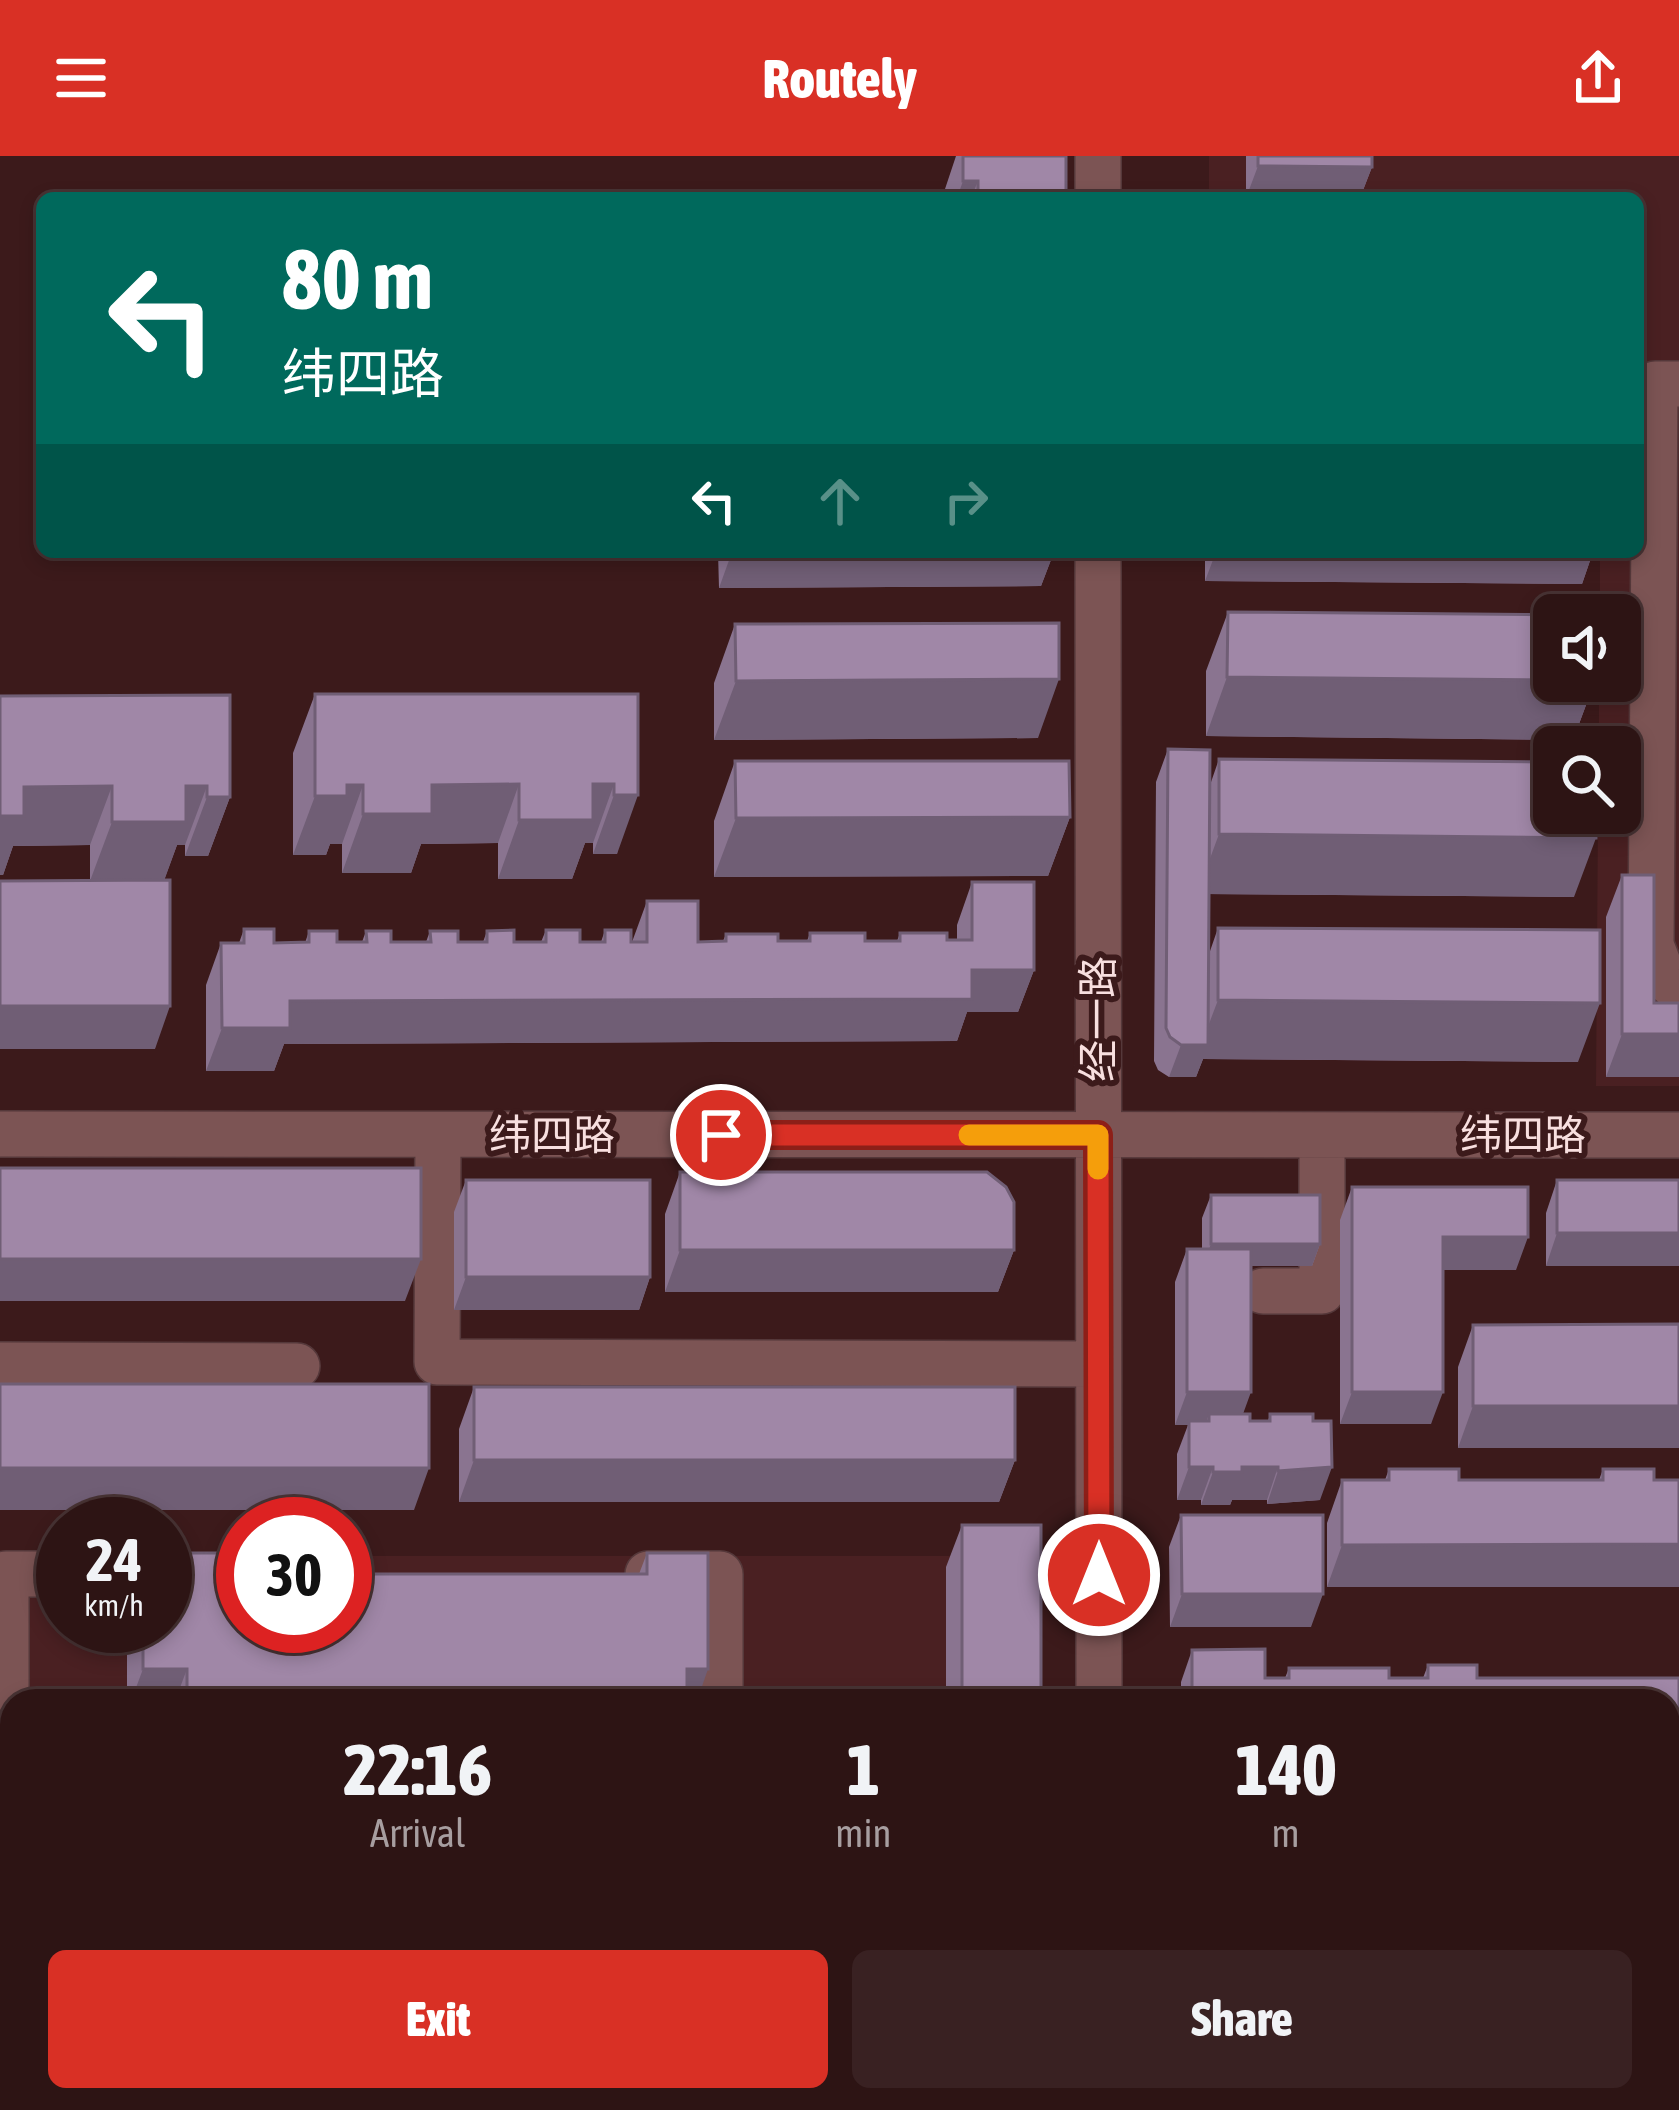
<!DOCTYPE html>
<html lang="en">
<head>
<meta charset="utf-8">
<style>
  :root { --surface:#2d1414; --page:#392122; --text:#f1f3f6; --muted:#a79ea0; --line:#483334; --accent:#d93025 }
  body { margin:0; font-family:"Asap Condensed","Noto Sans SC",sans-serif; background:var(--page); color:var(--text); height:100vh; display:flex; flex-direction:column; font-size:45px; white-space:nowrap }
  * { box-sizing:border-box; margin:0 }
  p { font-size:39px; color:var(--muted) }
  .icon { flex:none; width:66px; height:66px; fill:none; stroke:currentColor; stroke-width:2; stroke-linecap:round; stroke-linejoin:round }
  .map { position:relative; flex:1; overflow:hidden }
  .panel { position:absolute; left:0px; top:1533px; width:1680px; height:423px; display:flex; flex-direction:column; background:var(--surface); border-radius:36px 36px 0 0; box-shadow:0 6px 18px #0003,0 0 0 3px var(--line) }
  .panel>* { flex:none }
  .hud { position:absolute; left:36px; top:36px; width:1608px; height:366px; border-radius:18px; box-shadow:0 6px 18px #0003,0 0 0 3px var(--line); background:#00695c; color:#fff; overflow:hidden }
  .fabs { position:absolute; left:1533px; top:438px; display:grid; gap:24px }
  .fabs a { display:grid; place-items:center; width:108px; height:108px; border-radius:18px; background:var(--surface); box-shadow:0 6px 18px #0003,0 0 0 3px var(--line); font-size:60px }
  .speed { position:absolute; left:36px; top:1341px; display:flex; gap:24px; font-size:60px; font-weight:700; text-align:center }
  .speed>* { display:grid; place-content:center; width:156px; height:156px; border-radius:50%; background:var(--surface); box-shadow:0 6px 18px #0003,0 0 0 3px var(--line); line-height:1 }
  .speed small { font-size:30px; font-weight:400 }
  .speed .limit { border:18px solid #d22; background:#fff; color:#111 }
  .pin { position:absolute; display:grid; place-items:center; width:102px; height:102px; color:#fff; margin:-51px; border:6px solid #fff; border-radius:50%; box-shadow:0 3px 12px #0007 }
  .me { position:absolute; width:132px; margin:-66px; rotate:0deg; stroke-linejoin:round; filter:drop-shadow(0 0 9px #0008) }
  .turn { display:flex; align-items:center; gap:42px; height:252px; padding:0 48px; font-size:54px }
  .turn .icon { width:156px; height:156px; stroke-width:2.5 }
  .turn b { display:block; font-size:84px; line-height:102px }
  .lanes { display:flex; align-items:center; height:114px; padding:0 48px; background:#0003; justify-content:center; gap:60px; direction:ltr }
  .lanes .off { opacity:.35 }
  .eta { display:flex; justify-content:space-evenly; align-items:center; height:204px; text-align:center }
  .eta b { font-size:72px; font-weight:800; line-height:84px }
  .primary-button { display:flex; gap:24px; margin-top:auto; padding:24px 48px }
  .primary-button a { flex:1; height:138px; border-radius:18px; background:var(--accent); color:#fff; font-size:48px; font-weight:800; line-height:138px; text-align:center }
  .primary-button a+a { background:var(--page); color:var(--text) }
  header { display:flex; justify-content:space-between; align-items:center; height:156px; padding:0 48px; background:var(--accent); color:#fff; font-size:54px; font-weight:800 }
  .map>svg:first-child { display:block }
</style>
</head>
<body>
<header><svg class="icon" aria-label="menu" viewBox="0 0 24 24"><path d="M4 6h16M4 12h16M4 18h16"/></svg>Routely<svg class="icon" aria-label="share" viewBox="0 0 24 24"><path d="M12 15V3M7 8l5-5 5 5M5 13v7h14v-7"/></svg></header>
<div class="map">
<svg width="1679" height="1954" viewBox="0 0 1679 1954">
  <rect width="100%" height="100%" fill="#3c1a1b"/>
  <path fill="#4a2022" d="M1209 0H1679V930H1596L1598 657H1620V591H1599V525H1620V459H1600V396H1638V42H1209Z
    M0 1400H63V1470H165V1400H243V1470H345V1400H1032V1545H12V1922H0Z"/>
  <g fill="none" stroke-linecap="round" stroke-linejoin="round">
    <defs>
      <path id="minor" d="M1098 0V42
        M1679 228H1655L1651 789 1663 820 1679 834
        M1098 396 1099 1545
        M0 978 1679 979
        M438 979 437 1206 1098 1208
        M1263 1135H1322V979
        M0 1209 297 1210
        M648 1418H720V1545
        M12 1877H6V1418H63
        M0 1942H12
        M1100 1944V1954"/>
    </defs>
    <use href="#minor" stroke="#55383a" stroke-width="48"/>
    <path stroke="#795a5b" stroke-width="8" stroke-dasharray="12 6" stroke-linecap="butt" d="M434 1944V1954"/>
    <use href="#minor" stroke="#7c5454" stroke-width="45"/>
  </g>
  <path fill="#8a7490" d="M956 0H1066V42H942Z
    M1246 0H1372V11L1360 42H1246Z
    M42 251V359H40V257Z
    M718 396H1054L1041 430 719 432Z
    M1205 396H1593L1582 428 1205 425Z
    M1228 456 1595 525 1573 584 1206 580V515Z
    M735 468 1038 582 714 584V527Z
    M315 538H638L617 698H593V687H585L572 723H498V687L421 688 411 717H342V688H330L326 699H293V597Z
    M0 540 230 641 208 700H185V689H177L164 724 155 893H0L90 724V689L13 690 3 719H0Z
    M1168 593 1210 629 1219 603 1574 741 1209 738V798L1218 772 1578 906 1203 903 1196 921H1169L1158 914 1154 905 1156 626Z
    M735 605 1070 661 1048 720 714 721V665Z
    M1622 719 1654 847H1679V921H1606V761Z
    M972 726 1034 814 1018 856H967L957 885 284 888 274 915H206V829L221 787H239L244 773 274 787H305L309 775 337 786H362L366 775 391 786H426L430 775 458 786H483L487 775 514 786H541L546 774 580 786H601L605 774 632 786 647 745 698 786 723 785 726 778 778 785H807L810 777 865 785H897L900 777 957 784V769Z
    M680 1016 1014 1094 998 1136H665V1058Z
    M466 1024 650 1121 639 1154H454V1056Z
    M1557 1024H1679L1546 1110V1057Z
    M1352 1031 1516 1114H1443L1431 1268H1340V1064Z
    M1211 1039 1320 1088 1312 1110H1251L1243 1258 1250 1265H1268L1270 1258 1320 1344 1267 1348V1344H1232L1230 1349H1201V1344H1177V1298L1188 1269H1175V1126L1187 1093H1202V1062Z
    M1473 1169 1679 1292H1458V1211Z
    M474 1231 1015 1304 999 1346H459V1273Z
    M1389 1313 1459 1324H1599L1603 1313 1654 1324H1679V1431H1327V1367L1342 1324H1385Z
    M1181 1359 1311 1471H1170L1169 1391Z
    M962 1369 1041 1545H946V1411Z
    M647 1397 697 1545H127V1470H165L238 1418H639Z
    M1192 1494 1265 1522H1285L1289 1512 1389 1522H1423L1428 1509 1477 1522H1679V1633H1668V1545H1181V1526Z"/>
  <path fill="#705e75" d="M1258 10 1372 11 1360 42H1246Z
    M963 25H978L971 42H957Z
    M732 396H1054L1041 430 719 432Z
    M1216 396H1593L1582 428 1205 425Z
    M1227 521 1595 525 1573 584 1206 580Z
    M1059 523 1038 582 714 584 736 525Z
    M519 628 498 687 421 688 411 717H342L363 658 432 629Z
    M593 628H614L593 687H585L572 723H498L519 664Z
    M347 629H363L342 688H330L326 699H293L315 640Z
    M112 630 90 689 13 690 3 719H0V660L24 631Z
    M186 630H207L185 689H177L164 725H90L112 666Z
    M614 639H638L617 698H593Z
    M207 641H230L208 700H185Z
    M1070 661 1048 720 714 721 736 662Z
    M1219 678 1596 682 1574 741 1197 738Z
    M972 814H1034L1018 856H967L957 885 284 888 274 915H206L222 872 290 845Z
    M1218 844 1600 847 1578 906 1203 903 1196 921H1169L1181 889H1201Z
    M0 850H170L155 893H0Z
    M1622 878H1679V921H1606Z
    M1557 1077H1679V1110H1546Z
    M1443 1081H1528L1516 1114H1431Z
    M1211 1088H1320L1312 1110H1202Z
    M680 1094H1014L998 1136H665Z
    M0 1103H421L405 1145H0Z
    M466 1121H650L639 1154H454Z
    M1187 1236H1251L1239 1269 1209 1258 1205 1269 1189 1265 1188 1269H1175Z
    M1352 1236H1443L1431 1268H1340Z
    M1473 1250H1679V1292H1458Z
    M474 1304H1015L999 1346H459Z
    M1189 1311H1213L1201 1344H1177Z
    M1242 1311H1278L1267 1344H1232L1230 1349H1201L1213 1316Z
    M1332 1311 1320 1344 1267 1348 1278 1315Z
    M0 1312H429L414 1354H0Z
    M1679 1388V1431H1327L1342 1389Z
    M1182 1438H1323L1311 1471H1170Z
    M143 1513H187L175 1545H131Z
    M687 1513H708L697 1545H675Z
    M1668 1600H1679V1633H1668Z
    M1668 1750H1679V1793H1668Z
    M1668 1864H1679V1906H1668Z"/>
  <path fill="#a087a7" stroke="#705e75" stroke-width="3" d="M963 0H1066V42H978V25H963Z
    M1258 0H1372V11L1258 10Z
    M458 36H918V42H458Z
    M1228 456 1595 459H1554V524L1227 521Z
    M1059 467V523L736 525 735 468Z
    M315 538H638V639H614V628H593V664H519V628L432 629V658H363V629H347V640H315Z
    M230 539V641H207V630H186V666H112V630L24 631V660H0V540Z
    M1168 593 1210 594 1208 889H1181L1170 881 1166 872Z
    M1219 603 1554 606V657H1596V682L1219 678Z
    M735 605H1069L1070 661 736 662Z
    M1622 719H1654V847H1679V878H1622Z
    M170 724V850H0V725Z
    M972 726H1034V814H972V843L290 845V872H222L221 787H244V773H274V787L309 786V775H337V786H367L366 775H391V786H431L430 775H458V786H487V775L514 774V786H546V774H580V786H605V774H631V786H647V745H698V786L726 785V778H778V785H810V777H865V785H900V777H947V784H972Z
    M1218 772 1600 774V847L1218 844Z
    M0 1012H421V1103H0Z
    M680 1016H987L1006 1031 1014 1046V1094H680Z
    M466 1024H650V1121H466Z
    M1557 1024H1679V1077H1557Z
    M1352 1031H1528V1081H1443V1236H1352Z
    M1211 1039H1320V1088H1211Z
    M1187 1093H1251V1236H1187Z
    M1679 1168V1250H1473V1169Z
    M0 1228H429V1312H0Z
    M474 1231H1015V1304H474Z
    M1209 1258H1250V1265H1270V1258H1313V1265H1331L1332 1311 1278 1315V1311H1242V1316H1213V1311H1189V1265H1209Z
    M1389 1313H1459V1324H1603V1313H1654V1324H1679V1388L1342 1389V1324H1389Z
    M1181 1359H1323V1438H1182Z
    M962 1369H1041V1545H962Z
    M165 1397H238V1418H243V1470H345V1418H647V1397H708V1513H687V1545H187V1513H143V1470H165Z
    M1265 1493V1522H1289V1512H1389V1522H1428V1509H1477V1522H1679V1600H1668V1545H1192V1494Z
    M1668 1687H1679V1750H1668Z
    M1668 1811H1679V1864H1668Z"/>
  <g fill="none" stroke-linecap="round" stroke-linejoin="round">
    <defs>
      <path id="route" d="M721 979H1098L1099 1419"/>
    </defs>
    <use href="#route" stroke="#8d1f18" stroke-width="30"/>
    <use href="#route" stroke="#d93025" stroke-width="21"/>
    <path stroke="#f59e0b" stroke-width="21" d="M969 979H1098V1013"/>
  </g>
  <g text-anchor="middle" dominant-baseline="central" stroke-width="12" stroke-linejoin="round" paint-order="stroke">
    <g font-size="42" fill="#f8dfdf" stroke="#3c1a1b">
      <text transform="translate(1098 863) rotate(-90)">经一路</text>
      <text x="552" y="979">纬四路</text>
      <text x="1523" y="979">纬四路</text>
    </g>
  </g>
</svg>
<div class="fabs">
<a><svg class="icon" aria-label="sound" viewBox="0 0 24 24"><path d="M4 9h4l5-4v14l-5-4H4zM17 9q2 3 0 6"/></svg></a>
<a><svg class="icon" aria-label="search" viewBox="0 0 24 24"><circle cx="10" cy="10" r="6"/><path d="M15 15l6 6"/></svg></a>
</div>
<div class="speed"><div>24<small>km/h</small></div><div class="limit">30</div></div>
<div class="pin" style="left:721px;top:979px;background:#d93025"><svg class="icon" aria-label="arrive" viewBox="0 0 24 24"><path d="M6 21V4h12l-3 4 3 4H6"/></svg></div>
<svg class="me" style="left:1099px;top:1419px" viewBox="-20 -20 40 40"><circle r="17" fill="#d93025" stroke="#fff" stroke-width="3"/><path d="M0-11L8 9 0 5-8 9z" fill="#fff"/></svg>
<div class="hud">
<div class="turn"><svg class="icon" aria-label="left" viewBox="0 0 24 24"><path d="M17 20v-9H6M10 6l-5 5 5 5"/></svg><div><b>80 m</b>纬四路</div></div>
<div class="lanes"><svg class="icon" aria-label="left" viewBox="0 0 24 24"><path d="M17 20v-9H6M10 6l-5 5 5 5"/></svg><svg class="icon off" aria-label="ahead" viewBox="0 0 24 24"><path d="M12 20V5M6 11l6-6 6 6"/></svg><svg class="icon off" aria-label="right" viewBox="0 0 24 24"><path d="M7 20v-9h11M14 6l5 5-5 5"/></svg></div>
</div>
<section class="panel">
<div class="eta">
<div><b>22:16</b><p>Arrival</p></div>
<div><b>1</b><p>min</p></div>
<div><b>140</b><p>m</p></div>
</div>
<div class="primary-button"><a>Exit</a><a>Share</a></div>
</section>
</div>
</body>
</html>
